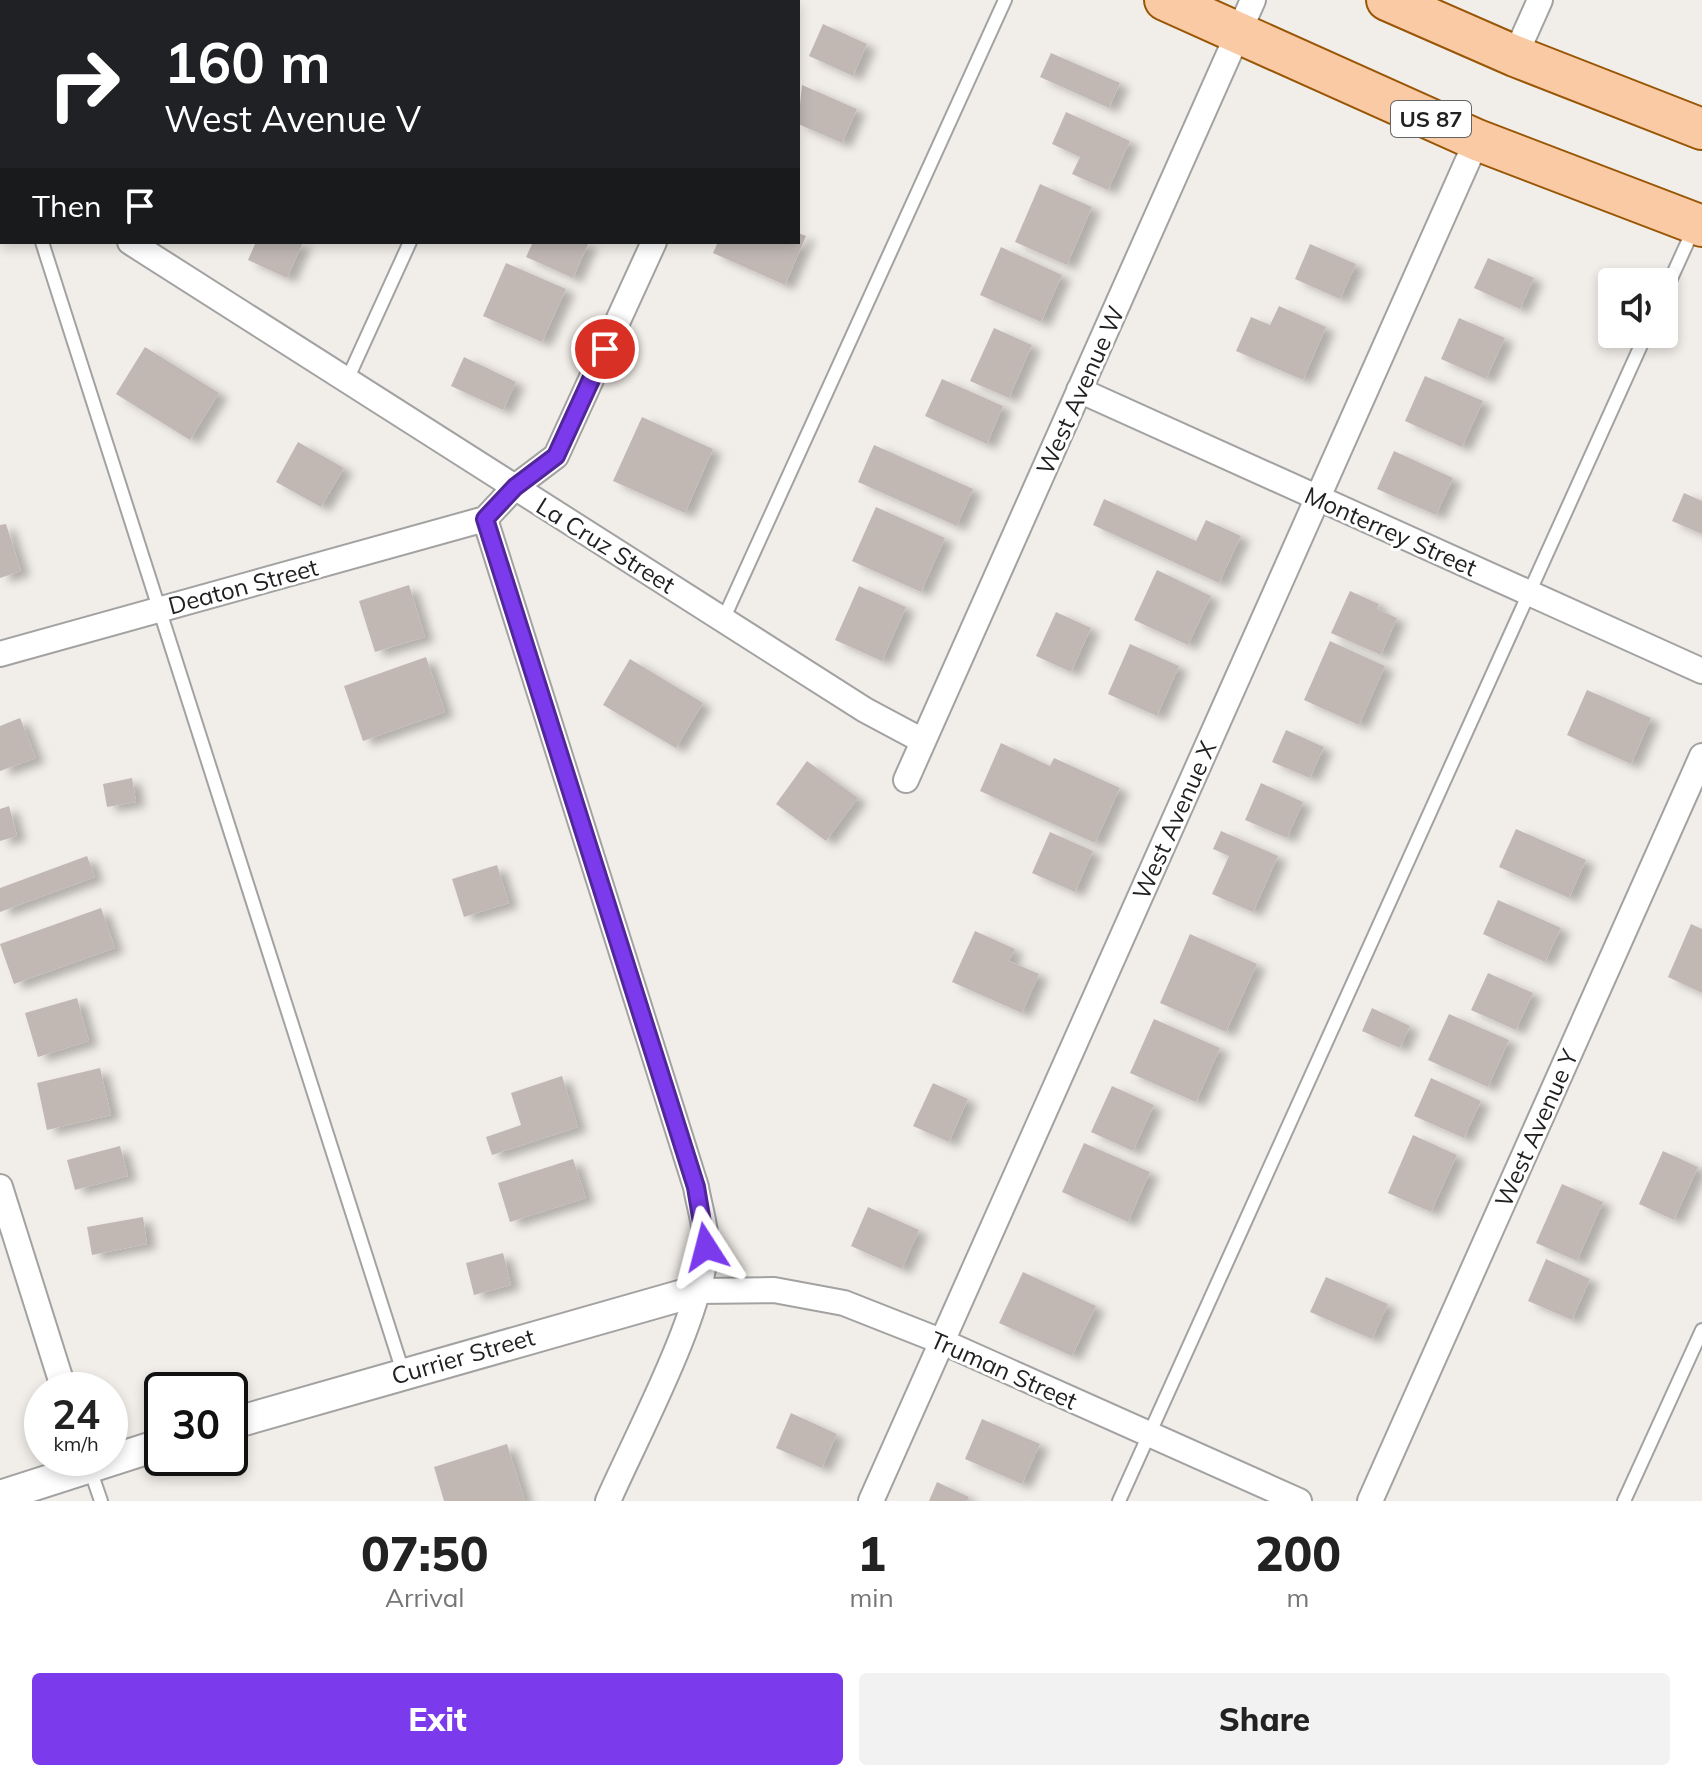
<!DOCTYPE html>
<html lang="en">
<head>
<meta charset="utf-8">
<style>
  :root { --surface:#fff; --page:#f2f2f2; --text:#222; --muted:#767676; --accent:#7c3aed }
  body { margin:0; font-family:Mulish,sans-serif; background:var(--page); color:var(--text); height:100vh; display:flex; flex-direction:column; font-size:30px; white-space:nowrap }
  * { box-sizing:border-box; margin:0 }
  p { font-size:26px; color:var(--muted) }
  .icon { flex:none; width:44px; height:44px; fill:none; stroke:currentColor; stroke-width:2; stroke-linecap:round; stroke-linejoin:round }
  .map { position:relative; height:1501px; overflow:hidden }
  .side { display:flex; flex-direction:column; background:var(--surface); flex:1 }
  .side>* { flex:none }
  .top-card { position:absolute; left:0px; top:0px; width:800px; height:244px; box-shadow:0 4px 12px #0003; background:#202124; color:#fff; overflow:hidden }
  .controls { position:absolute; left:1598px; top:268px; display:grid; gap:16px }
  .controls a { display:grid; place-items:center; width:80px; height:80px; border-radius:8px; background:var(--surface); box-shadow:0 4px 12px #0003; font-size:40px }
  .speed { position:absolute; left:24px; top:1372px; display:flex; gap:16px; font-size:40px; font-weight:700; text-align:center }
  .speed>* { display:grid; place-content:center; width:104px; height:104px; border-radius:50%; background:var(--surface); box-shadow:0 4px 12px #0003; line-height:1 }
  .speed small { font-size:20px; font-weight:400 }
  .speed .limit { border:4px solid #111; border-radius:12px; background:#fff; color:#111 }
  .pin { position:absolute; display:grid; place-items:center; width:68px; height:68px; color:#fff; margin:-34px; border:4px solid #fff; border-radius:50%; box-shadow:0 2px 8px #0007 }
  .me { position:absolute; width:88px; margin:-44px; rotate:351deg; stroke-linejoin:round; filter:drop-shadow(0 0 6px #0008) }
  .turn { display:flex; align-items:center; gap:28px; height:168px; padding:0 32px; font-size:36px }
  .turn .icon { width:104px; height:104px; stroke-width:2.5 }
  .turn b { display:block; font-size:56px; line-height:68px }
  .then { display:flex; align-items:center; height:76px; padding:0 32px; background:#0003; gap:16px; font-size:30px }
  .eta { display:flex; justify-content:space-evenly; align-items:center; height:136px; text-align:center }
  .eta b { font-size:48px; font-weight:800; line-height:56px }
  .button { display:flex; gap:16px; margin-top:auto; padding:16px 32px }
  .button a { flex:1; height:92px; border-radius:8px; background:var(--accent); color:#fff; font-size:32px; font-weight:800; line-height:92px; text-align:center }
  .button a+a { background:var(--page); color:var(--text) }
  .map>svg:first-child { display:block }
</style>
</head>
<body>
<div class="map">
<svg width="1702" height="1501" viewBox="0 0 1702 1501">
  <defs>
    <filter id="shadow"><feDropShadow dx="9" dy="5" stdDeviation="4" flood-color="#0004"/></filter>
  </defs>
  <rect width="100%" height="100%" fill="#f1ede8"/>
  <path fill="#c1b8b4" filter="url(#shadow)" d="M823 24 867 44 853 76 809 56Z
    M1051 53 1120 83 1109 108 1040 77Z
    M802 85 857 109 842 143 798 124Z
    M1066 112 1130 141 1108 190 1072 174 1080 157 1052 144Z
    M1040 184 1092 207 1067 265 1015 242Z
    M798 233 806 236 785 285 713 253 718 242H798Z
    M256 242H303L287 278 248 260Z
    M533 242H589L573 278 526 257Z
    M1310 244 1356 264 1340 299 1295 279Z
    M1001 247 1062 275 1041 322 980 295Z
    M1488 258 1534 278 1520 309 1474 288Z
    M506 263 566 289 542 342 483 316Z
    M1279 306 1326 327 1303 380 1236 351 1251 317 1270 325Z
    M1459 318 1505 338 1486 379 1441 359Z
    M994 328 1032 345 1009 398 970 381Z
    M145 347 219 393 190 440 116 394Z
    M464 357 516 382 503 410 451 386Z
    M1425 376 1483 401 1462 447 1405 421Z
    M942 379 1003 406 987 444 925 416Z
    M642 417 713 449 685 513 613 481Z
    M298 442 344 468 321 507 276 482Z
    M874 445 973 489 957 526 858 482Z
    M1394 451 1453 478 1436 515 1377 489Z
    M1684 493 1702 501V534L1672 521Z
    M1104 499 1196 541 1206 520 1241 536 1219 583 1093 525Z
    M876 507 945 538 921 592 852 561Z
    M6 524 21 571 0 578V525Z
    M1157 570 1211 596 1188 645 1134 620Z
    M409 585 425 637 375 652 359 601Z
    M859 586 906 607 882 661 835 640Z
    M1350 591 1379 604 1377 609 1397 618 1381 655 1331 633Z
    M1056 612 1091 628 1071 672 1036 656Z
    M1330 641 1385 666 1359 725 1304 700Z
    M1130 644 1179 666 1157 716 1108 694Z
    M426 657 445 712 363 741 344 686Z
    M630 659 703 703 676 748 603 705Z
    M1587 690 1651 718 1631 764 1567 735Z
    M20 718 36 758 0 771V726Z
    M1286 730 1324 747 1310 778 1272 762Z
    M1001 743 1050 766 1054 758 1120 788 1095 843 980 791Z
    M807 761 858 798 826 841 776 804Z
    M132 778 136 802 107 807 103 784Z
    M1261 783 1303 802 1287 838 1245 820Z
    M9 806 17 836 0 841V809Z
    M1516 829 1586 860 1569 898 1499 867Z
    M1221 831 1278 856 1253 912 1212 894 1229 856 1213 849Z
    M1050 832 1093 851 1075 892 1032 873Z
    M87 856 95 877 0 912V888Z
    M497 865 509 903 464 917 452 879Z
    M1498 900 1561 928 1545 962 1483 934Z
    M101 908 115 948 14 984 0 944Z
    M1691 924 1702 929V993L1668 977Z
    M975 931 1015 949 1009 961 1039 974 1022 1013 952 982Z
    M1190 934 1257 964 1226 1032 1160 1003Z
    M1488 973 1533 993 1516 1030 1471 1010Z
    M77 998 89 1041 38 1057 25 1013Z
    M1372 1008 1410 1026 1400 1048 1362 1031Z
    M1449 1014 1509 1040 1488 1087 1428 1060Z
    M1154 1019 1220 1048 1196 1102 1130 1073Z
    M100 1068 111 1115 47 1130 37 1083Z
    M562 1076 578 1127 492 1155 486 1137 521 1125 511 1093Z
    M1431 1078 1481 1101 1464 1138 1414 1116Z
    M933 1083 968 1099 949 1142 913 1126Z
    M1112 1086 1154 1105 1133 1151 1091 1132Z
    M1413 1135 1457 1155 1431 1212 1388 1193Z
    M1084 1143 1150 1172 1128 1222 1062 1192Z
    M120 1146 128 1176 75 1190 67 1160Z
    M1663 1151 1698 1167 1674 1220 1639 1204Z
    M573 1159 586 1198 510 1222 498 1183Z
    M1562 1184 1603 1202 1577 1261 1536 1243Z
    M868 1207 919 1230 902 1269 851 1246Z
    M143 1217 147 1244 92 1255 87 1227Z
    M503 1253 511 1285 474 1295 466 1263Z
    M1546 1259 1590 1279 1572 1320 1528 1301Z
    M1023 1272 1096 1306 1072 1356 999 1323Z
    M1326 1277 1388 1304 1372 1339 1310 1312Z
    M791 1413 837 1434 822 1468 776 1448Z
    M982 1419 1040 1444 1022 1484 965 1459Z
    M507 1444 525 1501H444L434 1467Z
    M937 1482 969 1497 967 1501H929Z"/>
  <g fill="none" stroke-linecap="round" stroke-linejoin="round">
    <defs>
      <path id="service" d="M35 2 36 0
        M520 2V0
        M0 77 2 73
        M42 242 403 1372
        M1664 294 1694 228
        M347 380 410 242
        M723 620 1005 0
        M90 1469 101 1501
        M1119 1501 1646 334
        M1624 1501 1702 1330"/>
      <path id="minor" d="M268 2 269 0
        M763 2 764 0
        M1515 56 1540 0
        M0 159 2 161
        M130 242 865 710 923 741
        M1079 390 1702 671
        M485 519 696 1187C699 1206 707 1229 706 1248 701 1317 637 1435 608 1501
        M485 519 515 487 556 456 654 242
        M0 654 485 519
        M906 780 1253 0
        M0 1187 64 1390
        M697 1291 774 1290 844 1303 943 1342 1299 1501
        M871 1501 1477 140
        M1370 1501 1702 756"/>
      <path id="tertiary" d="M230 1424 697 1291
        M0 1496 162 1444"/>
      <path id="primary" d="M1165 0 1477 140 1702 226
        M1387 0 1515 56 1702 129"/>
    </defs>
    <use href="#service" stroke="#a2a2a2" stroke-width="16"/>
    <use href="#minor" stroke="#a2a2a2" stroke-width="28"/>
    <use href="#tertiary" stroke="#a2a2a2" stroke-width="34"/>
    <use href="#primary" stroke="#995605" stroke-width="44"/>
    <use href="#service" stroke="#fff" stroke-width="12"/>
    <use href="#minor" stroke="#fff" stroke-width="24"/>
    <use href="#tertiary" stroke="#fff" stroke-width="30"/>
    <use href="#primary" stroke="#f9caa4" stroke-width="40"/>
  </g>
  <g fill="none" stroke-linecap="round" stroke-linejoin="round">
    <defs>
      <path id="route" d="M605 349 556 456 515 487 485 519 696 1187 706 1247"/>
    </defs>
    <use href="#route" stroke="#51269a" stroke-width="20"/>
    <use href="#route" stroke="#7c3aed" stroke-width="14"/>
  </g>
  <g text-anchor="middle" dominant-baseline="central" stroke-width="6" stroke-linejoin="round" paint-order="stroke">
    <rect fill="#fff" stroke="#646464" stroke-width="2" x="1391" y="101" width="80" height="36" rx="6"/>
    <g font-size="22" font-weight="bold" fill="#212121">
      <text x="1431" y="119">US 87</text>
    </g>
    <g font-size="24" fill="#212121" stroke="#fff">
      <text transform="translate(1080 390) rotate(-66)">West Avenue W</text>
      <text transform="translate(1391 531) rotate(24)">Monterrey Street</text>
      <text transform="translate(606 545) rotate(32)">La Cruz Street</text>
      <text transform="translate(243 586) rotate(-15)">Deaton Street</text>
      <text transform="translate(1174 820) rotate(-66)">West Avenue X</text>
      <text transform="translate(1536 1128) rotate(-66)">West Avenue Y</text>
      <text transform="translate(463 1356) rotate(-16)">Currier Street</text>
      <text transform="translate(1004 1370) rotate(24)">Truman Street</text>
    </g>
  </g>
</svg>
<div class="controls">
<a><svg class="icon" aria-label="sound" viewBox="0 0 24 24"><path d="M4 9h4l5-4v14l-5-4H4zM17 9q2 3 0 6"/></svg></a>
</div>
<div class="speed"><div>24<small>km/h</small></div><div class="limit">30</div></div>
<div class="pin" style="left:605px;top:349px;background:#d93025"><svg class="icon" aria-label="arrive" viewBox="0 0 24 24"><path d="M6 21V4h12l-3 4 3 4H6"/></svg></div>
<svg class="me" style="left:706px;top:1247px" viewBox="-20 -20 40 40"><path d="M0-17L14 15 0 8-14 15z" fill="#7c3aed" stroke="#fff" stroke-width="4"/></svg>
<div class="top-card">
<div class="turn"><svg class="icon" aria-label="right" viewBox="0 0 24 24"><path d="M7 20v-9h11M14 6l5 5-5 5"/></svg><div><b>160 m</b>West Avenue V</div></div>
<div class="then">Then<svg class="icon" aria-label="arrive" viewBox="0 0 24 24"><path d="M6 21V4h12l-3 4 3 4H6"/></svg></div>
</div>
</div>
<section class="side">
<div class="eta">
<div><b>07:50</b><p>Arrival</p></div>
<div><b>1</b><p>min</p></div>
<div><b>200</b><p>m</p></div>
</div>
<div class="button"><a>Exit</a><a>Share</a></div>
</section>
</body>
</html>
